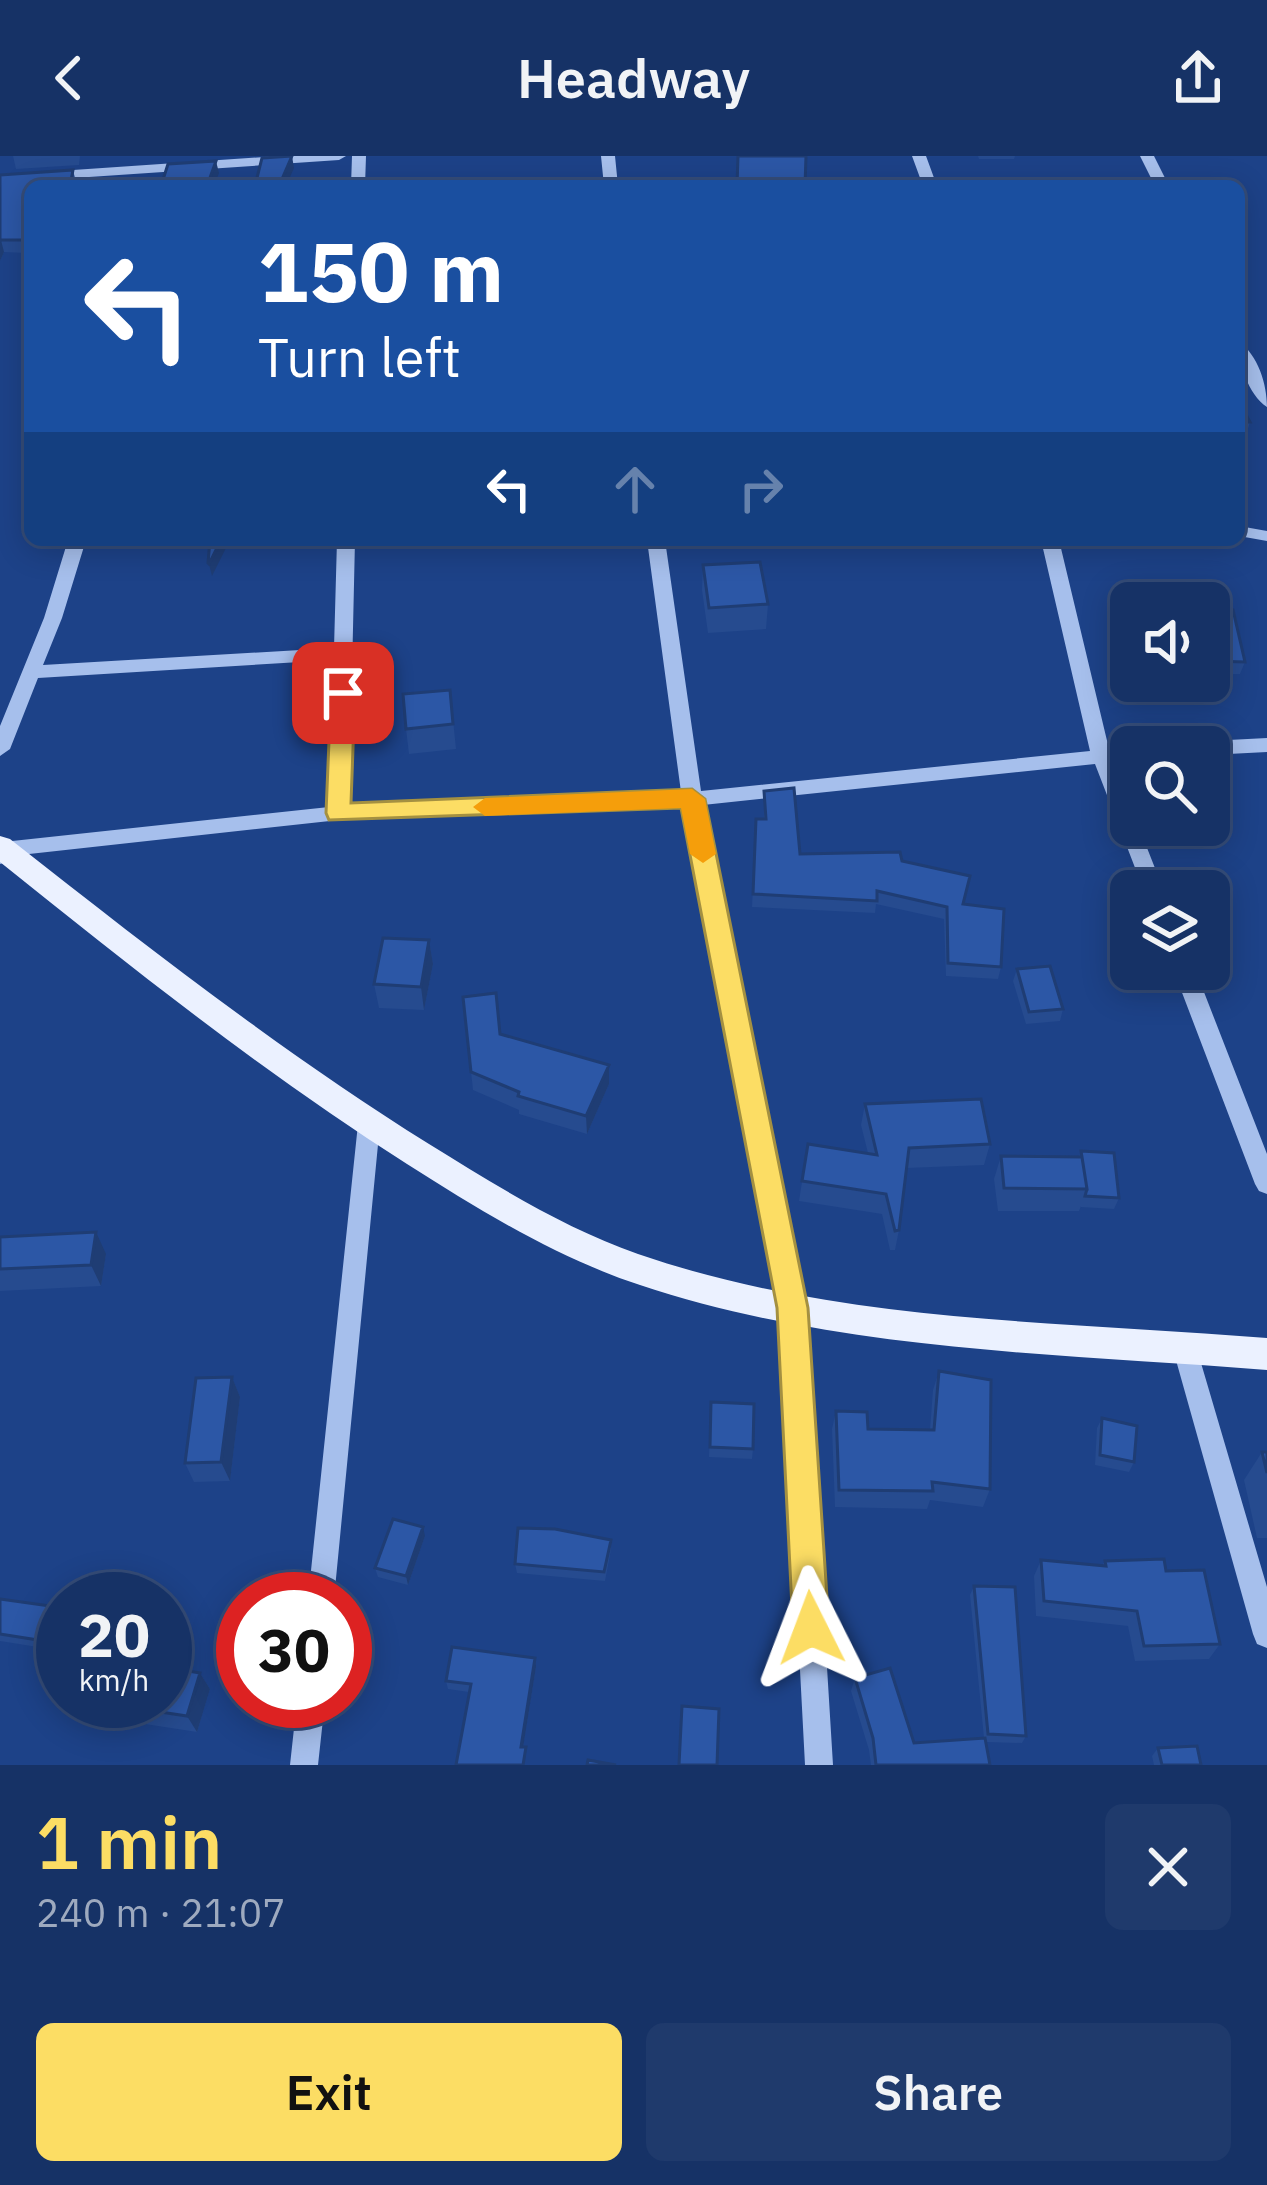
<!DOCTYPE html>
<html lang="en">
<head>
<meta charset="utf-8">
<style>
  :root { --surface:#163266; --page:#1f3a6c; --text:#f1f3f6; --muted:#9eaabf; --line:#354d7a; --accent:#fcdd64 }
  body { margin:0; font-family:"IBM Plex Sans",sans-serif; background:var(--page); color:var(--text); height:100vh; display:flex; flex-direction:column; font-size:45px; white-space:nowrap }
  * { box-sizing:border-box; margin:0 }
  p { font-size:39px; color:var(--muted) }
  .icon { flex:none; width:66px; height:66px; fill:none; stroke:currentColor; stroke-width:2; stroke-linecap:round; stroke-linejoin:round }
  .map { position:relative; height:1609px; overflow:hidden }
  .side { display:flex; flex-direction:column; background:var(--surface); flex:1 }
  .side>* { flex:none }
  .top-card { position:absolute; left:24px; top:24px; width:1221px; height:366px; border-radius:18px; box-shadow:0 6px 30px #0003,0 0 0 3px var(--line); background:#1a4fa0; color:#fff; overflow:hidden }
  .buttons { position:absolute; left:1110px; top:426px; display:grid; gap:24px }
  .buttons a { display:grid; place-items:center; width:120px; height:120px; border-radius:18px; background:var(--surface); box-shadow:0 6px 30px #0003,0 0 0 3px var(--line); font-size:60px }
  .speed { position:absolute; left:36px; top:1416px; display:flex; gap:24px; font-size:60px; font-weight:700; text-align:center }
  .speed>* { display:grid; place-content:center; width:156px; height:156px; border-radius:50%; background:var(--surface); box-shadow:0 6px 30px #0003,0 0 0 3px var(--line); line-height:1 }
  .speed small { font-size:30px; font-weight:400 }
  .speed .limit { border:18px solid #d22; background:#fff; color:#111 }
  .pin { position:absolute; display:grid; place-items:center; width:102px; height:102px; color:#fff; margin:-51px; border-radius:24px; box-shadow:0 6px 18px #0006 }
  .me { position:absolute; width:132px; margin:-66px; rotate:357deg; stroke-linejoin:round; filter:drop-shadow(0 0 9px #0008) }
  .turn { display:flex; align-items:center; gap:42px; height:252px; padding:0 36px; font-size:54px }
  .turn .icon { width:156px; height:156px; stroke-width:2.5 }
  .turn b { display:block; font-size:84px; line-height:102px }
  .lanes { display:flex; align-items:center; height:114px; padding:0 36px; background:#0003; justify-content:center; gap:60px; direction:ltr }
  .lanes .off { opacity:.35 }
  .round { display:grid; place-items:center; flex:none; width:126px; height:126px; border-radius:18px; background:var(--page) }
  .summary { display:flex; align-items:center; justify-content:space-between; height:204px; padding:0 36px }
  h1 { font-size:72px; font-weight:600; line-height:90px; color:var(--accent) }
  .action { display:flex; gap:24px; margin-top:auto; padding:24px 36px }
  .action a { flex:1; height:138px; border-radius:18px; background:var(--accent); color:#111; font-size:48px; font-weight:600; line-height:138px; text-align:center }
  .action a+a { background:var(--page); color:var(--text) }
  header { display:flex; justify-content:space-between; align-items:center; height:156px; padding:0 36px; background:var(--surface); font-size:54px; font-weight:600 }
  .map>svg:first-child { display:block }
</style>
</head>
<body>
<header><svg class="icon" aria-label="back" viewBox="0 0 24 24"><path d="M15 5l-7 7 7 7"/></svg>Headway<svg class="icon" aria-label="share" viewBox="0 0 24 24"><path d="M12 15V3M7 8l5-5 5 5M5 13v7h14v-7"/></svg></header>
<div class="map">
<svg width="1267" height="1609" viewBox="0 0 1267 1609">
  <rect width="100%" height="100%" fill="#1d4288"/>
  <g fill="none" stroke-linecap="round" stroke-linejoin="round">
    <path fill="#a6bfec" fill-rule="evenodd" d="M279 0H346L339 4 0 27V19Z
      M352 0H366L365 30H351Z
      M601 0H615L618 30H604Z
      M912 0H926L937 30H923Z
      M1140 0H1154L1169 30H1155Z
      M1239 186C1258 199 1267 228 1267 251 1248 238 1239 209 1239 186Z
      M1239 370 1267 375V385L1239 380Z
      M68 384H86L62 462 43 509 334 492 337 384H355L349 649 681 636 647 384H665L701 635 1090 595 1041 384H1059L1109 593 1131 590 1133 591 1131 604 1113 606 1131 651V669H1138L1164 735H1144L1095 608 703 649 805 1152 833 1609H805L781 1152 684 650 339 664 11 700 7 706 0 708V687L3 686 329 651 334 504 38 522 10 593 0 600V570L44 462Z
      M1267 582V596L1209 599V591H1200L1209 585Z
      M1173 813H1195L1267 998V1038L1259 1035 1255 1028Z
      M369 959 377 961 380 968 334 1443H308L358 968 361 961Z
      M1184 1179 1193 1182 1196 1190 1267 1431V1492L1257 1488 1253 1478 1172 1190 1175 1182Z
      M297 1545H325L318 1609H290Z"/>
    <path fill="#ebf1ff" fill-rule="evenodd" d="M0 680 10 683C146 790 282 896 429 988 495 1029 564 1072 638 1098 838 1167 1058 1165 1267 1182V1214C1057 1197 842 1196 640 1129 557 1102 481 1055 407 1008 264 917 132 812 0 706Z"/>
  </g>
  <path fill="#264b8f" d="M13 0H80L79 9 16 13Z
    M978 0H1015L1014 3H979Z
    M73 14 76 26 30 30V89L26 97 4 96 0 105V19Z
    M1239 246 1250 266 1246 279H1239Z
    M703 409 768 448 766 473 708 477 702 434Z
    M1209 453 1245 506 1240 518H1209Z
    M450 534 456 593 409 598 406 573Z
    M764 635 800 698 902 705 964 748 1001 811 998 823 946 820 944 763 876 748 875 757 752 751 756 663H764Z
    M429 784 433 808 424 854 379 852 374 828Z
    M1017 813 1063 853 1060 865 1026 868 1013 825Z
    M463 841 500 878 609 909V928L587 978 519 958V954L473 934Z
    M865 948 990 988 984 1009 906 1012 899 1074 895 1094H890L882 1058 799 1045 808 988 868 997 861 969Z
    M1081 995 1119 1042 1114 1053 1081 1051V1050L1079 1055H998L994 1023 1001 1000 1079 1001Z
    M0 1081 106 1098 101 1130 0 1135Z
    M939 1215 990 1333 983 1351 930 1344 927 1353 835 1351 832 1273 836 1255 868 1273 930 1274 933 1234Z
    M232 1221 240 1241 230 1325 194 1326 185 1307Z
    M711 1246 753 1293 752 1303 709 1301Z
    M1102 1262 1134 1306 1129 1316 1095 1309 1097 1272Z
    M1262 1296H1267V1382H1257L1244 1324Z
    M425 1380 408 1429 378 1421 375 1412Z
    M611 1384V1393L605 1425 517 1417 515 1408Z
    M1041 1404 1102 1410 1105 1405 1220 1488 1209 1503 1135 1505 1128 1470 1036 1460 1034 1420Z
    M974 1430 1026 1580 1022 1587 986 1586 990 1609H871L869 1594 851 1535 855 1522 914 1587 984 1582 970 1439Z
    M0 1443 50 1450 56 1459 44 1492 0 1485Z
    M535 1502 536 1511 523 1591 527 1599 469 1536 448 1533 446 1525Z
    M200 1517 210 1533 197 1576 145 1568 134 1552Z
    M1158 1592 1201 1609H1154L1152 1600Z"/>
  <path fill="#1f3d74" d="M292 0 294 12 286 30H279Z
    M216 5 219 17 214 30H207Z
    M30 70V89L26 97 23 84Z
    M1 84 4 96 0 105V85Z
    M221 384H230L212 420 209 408Z
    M429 784 433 808 424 854 421 831Z
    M609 909V928L587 978 586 960Z
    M96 1076 106 1098 101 1130 91 1109Z
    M232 1221 240 1241 230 1325 221 1306Z
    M423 1371 425 1380 408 1429 406 1420Z
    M50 1450 56 1459 44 1492 38 1484Z
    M535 1502 536 1511 522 1598 521 1591Z
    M200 1517 210 1533 197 1576 187 1560Z"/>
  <path fill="#2c57a6" stroke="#1f3d74" stroke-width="3" d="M292 0 279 30H255L262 2Z
    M738 0H806L805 30H737Z
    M216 5 207 30H161L168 8Z
    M73 14 70 30H30V70L23 84H1L0 85V19Z
    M1239 246 1250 266H1239Z
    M210 384H221L209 408 208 407Z
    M760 406 768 448 709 452 703 409Z
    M1209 453 1233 454 1245 506 1210 505Z
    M450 534 453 568 406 573 403 538Z
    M794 632 800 698 900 696 902 705 970 720 963 748 1004 753 1001 811 948 807 947 751 877 735V745L753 738 756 663H766L764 635Z
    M383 782 429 784 421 831 374 828Z
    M1050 810 1063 853 1029 856 1017 813Z
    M496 837 500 878 609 909 586 960 518 940 519 936 471 916 463 841Z
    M981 943 990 988 909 992 899 1074 895 1075 886 1038 802 1025 808 988 877 999 865 948Z
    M1081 995 1114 997 1119 1042 1085 1040 1087 1033Z
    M1001 1000 1082 1001 1087 1033 1004 1032Z
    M96 1076 91 1109 0 1113V1081Z
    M939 1215 991 1224 990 1333 932 1326 933 1335 839 1334 836 1255 867 1256 868 1273 934 1274Z
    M232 1221 221 1306 185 1307 196 1222Z
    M711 1246 754 1248 753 1293 710 1291Z
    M1102 1262 1137 1270 1134 1306 1100 1299Z
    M1262 1296H1267V1317Z
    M393 1363 423 1371 406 1420 375 1412Z
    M518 1372 555 1373 611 1384 604 1416 515 1408Z
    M1164 1403 1166 1415 1204 1414 1220 1488 1144 1490 1137 1455 1044 1445 1041 1404 1106 1410 1105 1405Z
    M974 1430 1015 1431 1026 1580 988 1578Z
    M0 1443 50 1450 38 1484 0 1478Z
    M452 1491 535 1502 521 1591H526L523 1609H456L471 1528 446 1525Z
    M165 1511 200 1517 187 1560 134 1552V1545H165Z
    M890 1512 914 1587 985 1582 990 1609H876L873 1582 855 1522Z
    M682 1550 719 1553 717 1609H679Z
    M1197 1590 1201 1609H1162L1158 1592Z
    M588 1604 616 1609H587Z"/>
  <path fill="#fcdd64" stroke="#a49041" stroke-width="3" d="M343 529 355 537 351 647 692 633 705 643 808 1152 829 1472 824 1485 811 1490 799 1485 793 1472 777 1152 681 652 329 664 326 657 331 537Z"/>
  <path fill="#f59e0b" d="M692 633 705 643 716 698 703 707 690 698 681 652 485 660 473 651 485 642Z"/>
</svg>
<div class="buttons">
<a><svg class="icon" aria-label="sound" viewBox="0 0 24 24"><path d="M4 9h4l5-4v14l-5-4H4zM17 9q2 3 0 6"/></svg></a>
<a><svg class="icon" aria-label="search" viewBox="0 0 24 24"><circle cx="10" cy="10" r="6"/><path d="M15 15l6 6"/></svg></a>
<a><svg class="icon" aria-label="layers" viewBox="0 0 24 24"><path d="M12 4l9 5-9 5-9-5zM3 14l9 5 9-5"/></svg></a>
</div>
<div class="speed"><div>20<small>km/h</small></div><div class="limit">30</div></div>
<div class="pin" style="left:343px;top:537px;background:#d93025"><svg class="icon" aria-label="arrive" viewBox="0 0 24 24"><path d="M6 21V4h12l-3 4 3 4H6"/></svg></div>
<svg class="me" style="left:811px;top:1472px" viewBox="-20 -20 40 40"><path d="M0-17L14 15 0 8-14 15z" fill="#fcdd64" stroke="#fff" stroke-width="4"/></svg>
<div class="top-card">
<div class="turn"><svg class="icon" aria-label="left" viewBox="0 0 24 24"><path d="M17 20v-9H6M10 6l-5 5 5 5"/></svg><div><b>150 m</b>Turn left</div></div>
<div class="lanes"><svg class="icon" aria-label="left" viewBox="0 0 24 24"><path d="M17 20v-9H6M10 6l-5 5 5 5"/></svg><svg class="icon off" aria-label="ahead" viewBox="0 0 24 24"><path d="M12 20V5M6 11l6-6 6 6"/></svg><svg class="icon off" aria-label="right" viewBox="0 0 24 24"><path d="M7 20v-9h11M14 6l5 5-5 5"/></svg></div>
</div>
</div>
<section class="side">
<div class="summary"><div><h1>1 min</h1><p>240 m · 21:07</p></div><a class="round"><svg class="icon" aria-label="close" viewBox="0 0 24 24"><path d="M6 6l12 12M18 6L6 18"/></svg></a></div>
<div class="action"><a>Exit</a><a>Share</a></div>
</section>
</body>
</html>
